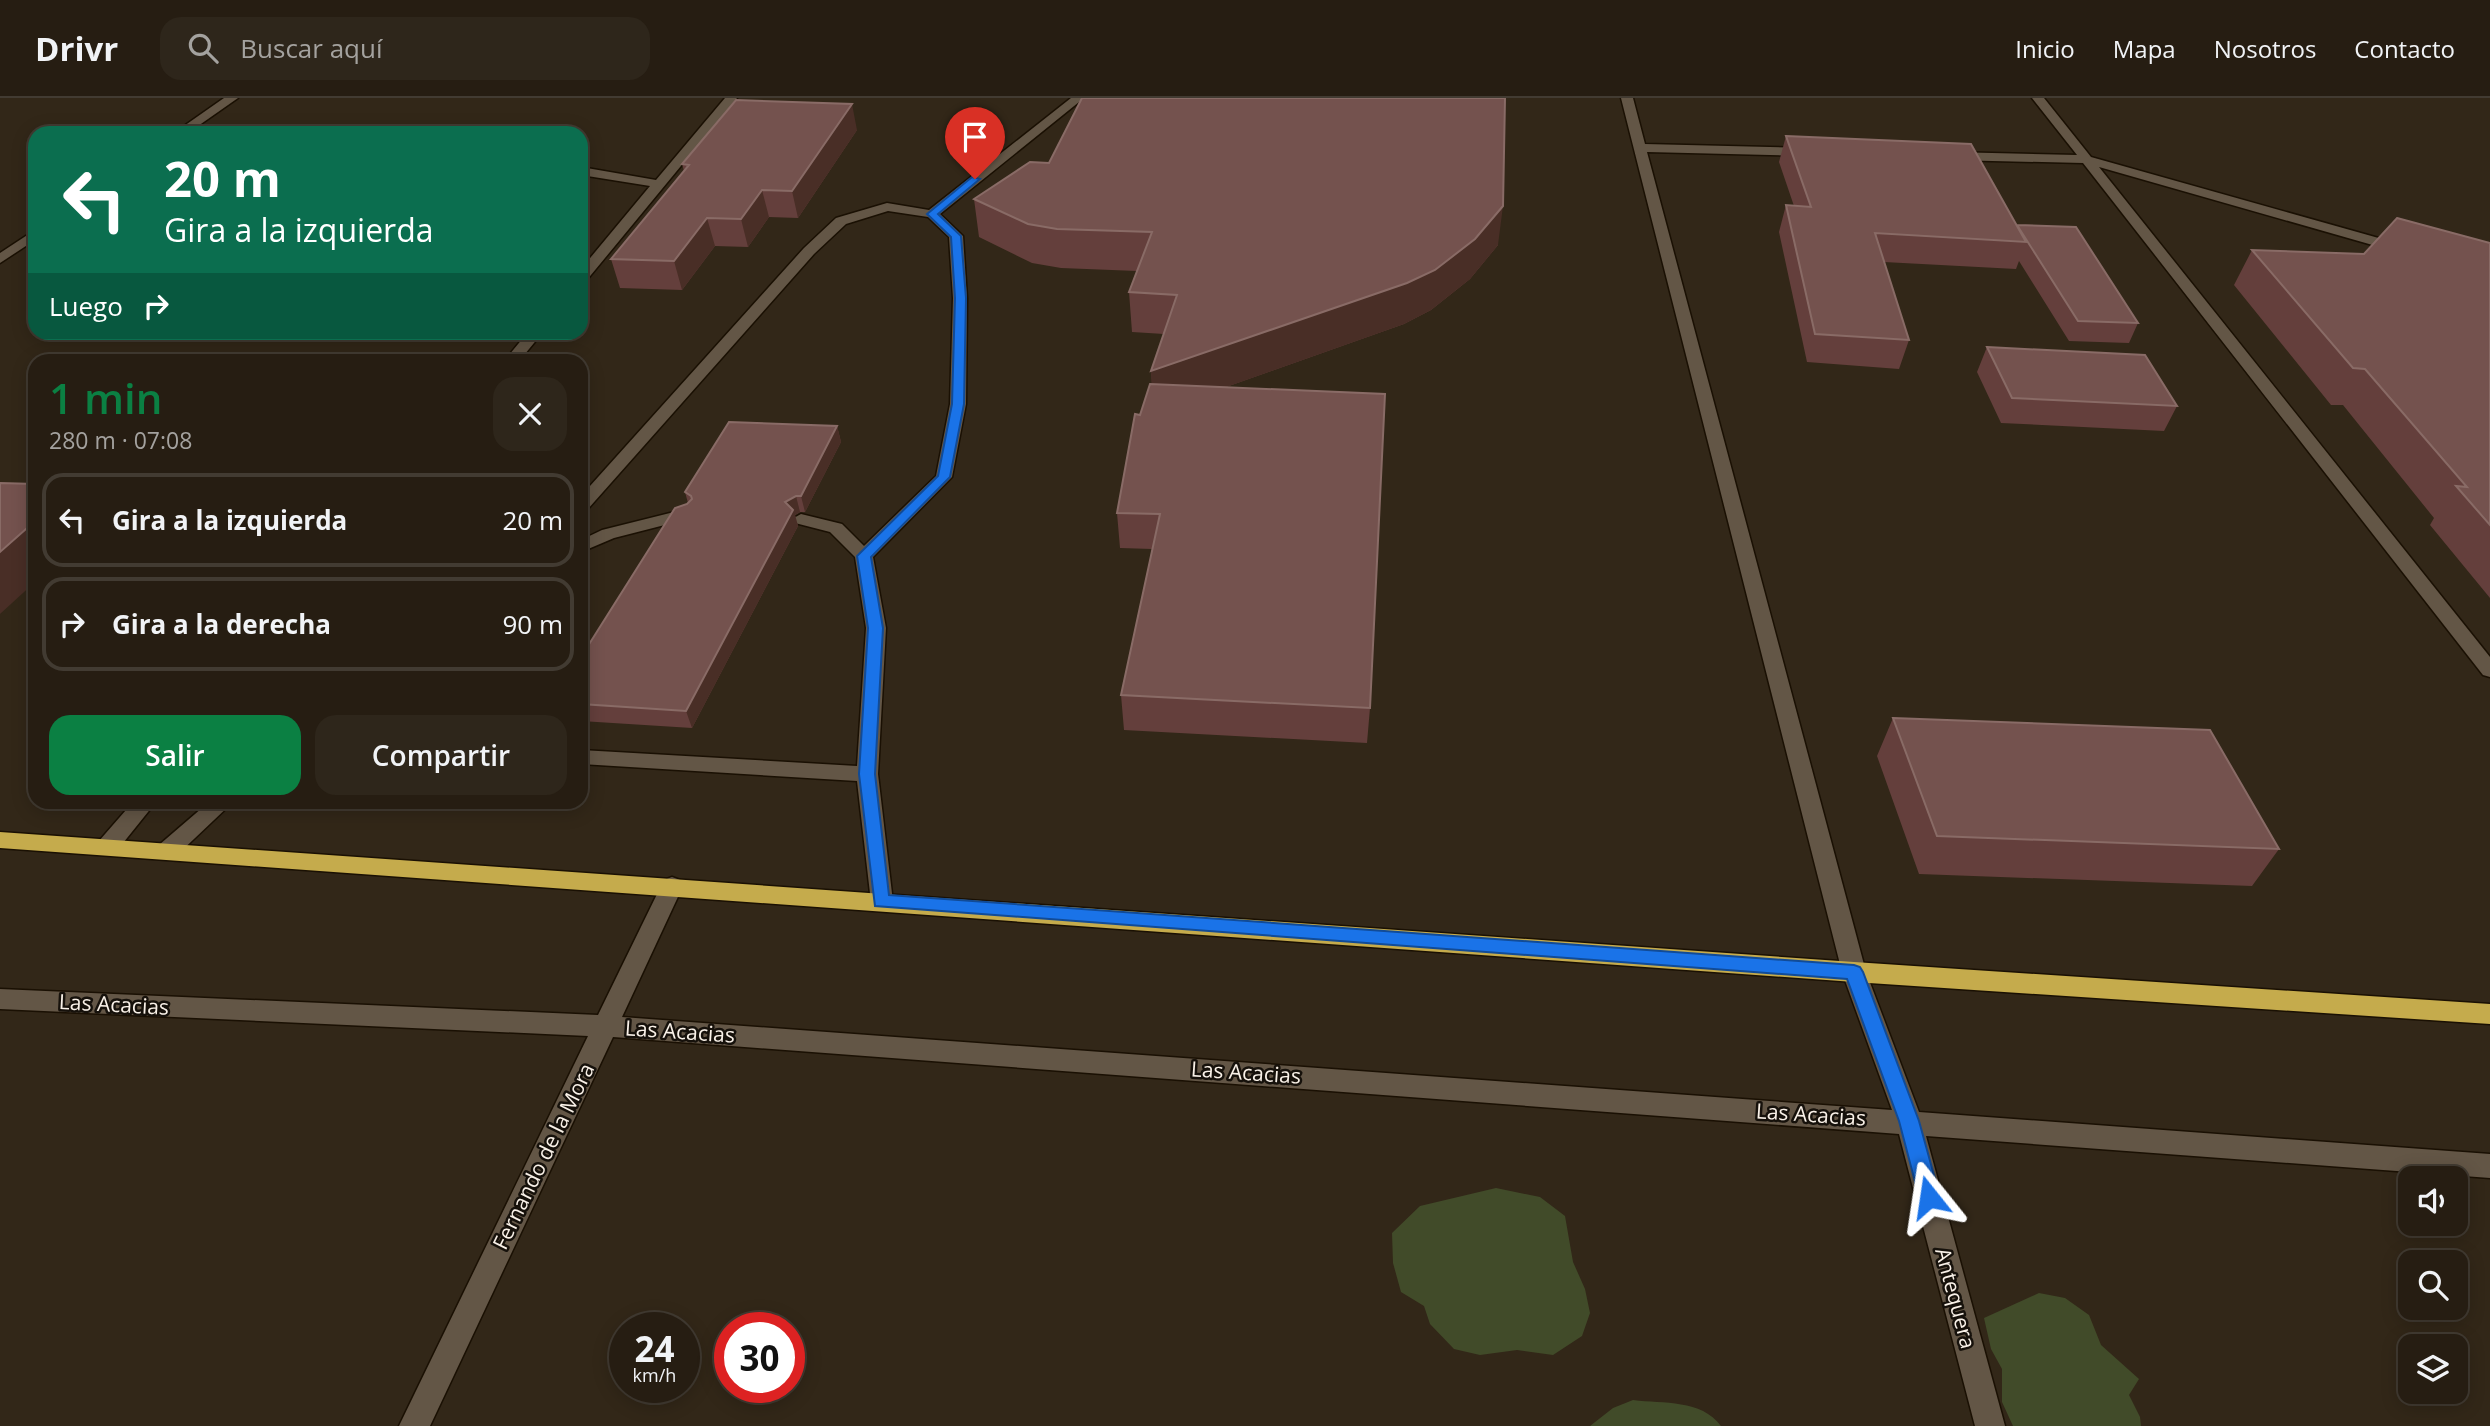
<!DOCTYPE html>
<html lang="es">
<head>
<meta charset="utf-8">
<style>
  :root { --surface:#261d12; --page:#2e261b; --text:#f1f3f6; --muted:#a4a29f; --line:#423b32; --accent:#0b8043 }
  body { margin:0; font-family:"Open Sans",sans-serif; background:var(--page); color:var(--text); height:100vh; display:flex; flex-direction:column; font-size:26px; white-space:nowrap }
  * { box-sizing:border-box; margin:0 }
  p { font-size:23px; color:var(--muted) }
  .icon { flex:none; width:38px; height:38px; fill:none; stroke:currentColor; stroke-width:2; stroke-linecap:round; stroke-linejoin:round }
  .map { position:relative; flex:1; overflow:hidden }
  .drawer { position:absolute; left:28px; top:256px; width:560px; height:455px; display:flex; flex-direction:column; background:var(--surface); border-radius:21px; box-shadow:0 4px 18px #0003,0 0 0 2px var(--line) }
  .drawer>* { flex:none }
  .hud { position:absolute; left:28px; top:28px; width:560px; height:214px; border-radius:21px; box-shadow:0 4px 18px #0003,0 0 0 2px var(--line); background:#0b6e4f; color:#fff; overflow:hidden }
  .controls { position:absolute; left:2398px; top:1068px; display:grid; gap:14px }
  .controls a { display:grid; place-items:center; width:70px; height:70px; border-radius:14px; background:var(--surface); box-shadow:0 4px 18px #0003,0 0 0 2px var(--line); font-size:35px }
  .speed { position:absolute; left:609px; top:1214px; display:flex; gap:14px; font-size:35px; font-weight:700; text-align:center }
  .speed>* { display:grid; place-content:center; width:91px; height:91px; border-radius:50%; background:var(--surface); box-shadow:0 4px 18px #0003,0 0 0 2px var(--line); line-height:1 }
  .speed small { font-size:18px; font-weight:400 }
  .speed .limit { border:10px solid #d22; background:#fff; color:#111 }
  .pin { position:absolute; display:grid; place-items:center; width:60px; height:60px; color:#fff; margin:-72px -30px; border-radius:50% 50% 50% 0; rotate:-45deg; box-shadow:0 0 7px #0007 }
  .pin .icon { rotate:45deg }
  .me { position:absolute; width:77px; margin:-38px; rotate:345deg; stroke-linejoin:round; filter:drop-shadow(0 0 5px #0008) }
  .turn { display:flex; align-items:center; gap:24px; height:147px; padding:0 21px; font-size:32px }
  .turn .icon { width:91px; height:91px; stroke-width:2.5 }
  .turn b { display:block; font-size:49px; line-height:60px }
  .then { display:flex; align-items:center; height:66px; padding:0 21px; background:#0003; gap:14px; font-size:26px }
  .round { display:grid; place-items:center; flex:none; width:74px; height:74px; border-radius:21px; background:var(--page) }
  .headline { display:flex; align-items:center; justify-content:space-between; height:119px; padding:0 21px }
  h1 { font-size:42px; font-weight:600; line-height:52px; color:var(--accent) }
  .primary-button { display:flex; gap:14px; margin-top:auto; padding:14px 21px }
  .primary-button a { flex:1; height:80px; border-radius:21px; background:var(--accent); color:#fff; font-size:28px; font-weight:600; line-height:80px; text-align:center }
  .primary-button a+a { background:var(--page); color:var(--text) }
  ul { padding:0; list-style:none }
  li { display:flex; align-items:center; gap:21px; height:94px; margin:0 14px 10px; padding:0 7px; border:4px solid var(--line); border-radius:21px }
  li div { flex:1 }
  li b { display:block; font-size:26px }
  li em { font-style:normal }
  header { display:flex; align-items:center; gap:42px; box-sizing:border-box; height:98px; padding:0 35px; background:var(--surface); border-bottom:2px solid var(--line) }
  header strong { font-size:33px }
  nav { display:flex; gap:38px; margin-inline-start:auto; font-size:24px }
  .search { width:490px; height:63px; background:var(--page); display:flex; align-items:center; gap:18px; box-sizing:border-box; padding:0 24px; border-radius:21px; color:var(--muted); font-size:26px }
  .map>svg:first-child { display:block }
</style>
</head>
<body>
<header>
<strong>Drivr</strong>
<div class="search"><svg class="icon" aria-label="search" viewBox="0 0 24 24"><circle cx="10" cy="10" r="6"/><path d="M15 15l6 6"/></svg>Buscar aquí</div>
<nav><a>Inicio</a><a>Mapa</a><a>Nosotros</a><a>Contacto</a></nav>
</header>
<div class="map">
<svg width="2490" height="1328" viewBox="0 0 2490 1328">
  <rect width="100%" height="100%" fill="#322718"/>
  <path fill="#414b29" d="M1496 1090 1540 1099 1565 1118 1573 1164 1585 1191 1590 1215 1582 1238 1553 1257 1517 1252 1480 1257 1454 1251 1430 1226 1424 1208 1401 1194 1393 1165 1392 1135 1420 1108Z
    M2039 1195 2065 1200 2089 1217 2101 1247 2139 1281 2129 1297 2140 1319 2141 1328H2013L2002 1304V1271L1991 1251 1984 1220Z
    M1633 1302C1664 1306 1701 1301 1721 1328H1590L1613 1310Z"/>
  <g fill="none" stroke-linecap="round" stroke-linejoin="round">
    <defs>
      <path id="minor" d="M224 0H238L188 35H174Z
        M725 0H737L586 183 581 184V171L650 88 581 77V69L656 82Z
        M1071 0H1084L940 116 963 138 967 200 966 306 952 379 873 459 886 530 878 676 893 804 890 810 882 813 874 810 871 804 857 683 581 666V652L857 668 866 530 855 459 830 434 795 425 792 421 801 416 842 426 864 448 936 378 950 306 953 200 949 139 928 119 888 113 846 126 814 156 587 412 581 413V398L804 150 836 120 887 105 929 112Z
        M1621 0H1633L1645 46 1809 50 1815 54 1809 58 1647 54 1866 874 1919 1014 2490 1056V1080L1926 1038 2005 1328H1975L1899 1036 613 939 430 1328H399L588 938 0 911V891L598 917 661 788 664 782 672 779 680 782 683 788 622 919 1892 1012 1842 874Z
        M2032 0H2044L2091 59 2407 148V154H2397L2099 69 2490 559V579L2483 577 2083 65 1950 62 1944 58 1950 54 2077 57Z
        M35 132V142L0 165V155Z
        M528 234H543L520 262H505Z
        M686 411 695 416 692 420 614 440 581 454V442L602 432Z
        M133 704H156L115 755 107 757 99 755 96 749 99 743Z
        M209 704H233L175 759 167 761 159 759 156 753 159 747Z"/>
      <path id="highway" d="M0 734 1854 864 2490 906V926L1854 884 0 750Z"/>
    </defs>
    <use href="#minor" stroke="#1a1003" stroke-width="3"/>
    <use href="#highway" stroke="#1a1003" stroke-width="3"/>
    <use href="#minor" fill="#635646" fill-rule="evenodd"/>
    <use href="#highway" fill="#c5ab4c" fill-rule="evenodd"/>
  </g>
  <path fill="#643f3c" d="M857 32 798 120 769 119 748 149 715 148 682 192 620 190 611 161 684 73 682 66Z
    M1786 38 2017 127 2138 225 2129 245 2069 243 2019 163 2016 171 1884 164 1909 242 1899 271 1807 264 1779 134 1786 107 1794 108 1779 64Z
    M974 101 1498 147 1470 181 1431 212 1404 226 1226 289 1370 610 1367 645 1124 632 1121 597 1152 451 1120 450 1117 415 1140 317 1152 286 1151 273 1164 236 1132 234 1129 194 1137 173 1061 170 1032 165 979 139Z
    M2490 145V500L2430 427 2434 420 2343 307H2331L2234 187 2252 152 2364 156Z
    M1987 249 2177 308 2164 333 2001 325 1977 274Z
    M837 328 841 344 805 414H800L795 417 798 428 692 630 581 623V559L688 405 685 394Z
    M1893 620 2279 751 2252 788 1919 776 1877 658Z"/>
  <path fill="#492e26" d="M852 6 857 32 798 120 792 93Z
    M762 92 769 119 748 149 741 121Z
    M1503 108 1498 147 1470 181 1431 212 1404 226 1153 315 1151 273Z
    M707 120 715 148 682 192 674 163Z
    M837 328 841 344 805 414 801 398Z
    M796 398 800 414 795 417 798 428 692 630 686 613 785 404Z
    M35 423V484L0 516V454Z"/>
  <path fill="#74524e" stroke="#896b66" stroke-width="2" d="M1082 0H1505L1503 108 1475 141 1435 172 1407 185 1151 273 1177 197 1129 194 1152 134 1057 131 1028 126 974 101 1030 64 1049 65Z
    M736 2 852 6 792 93 762 92 741 121 707 120 674 163 611 161 689 67 682 66Z
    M1786 38 1971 46 2026 144 1875 135 1909 242 1815 236 1786 107 1811 109Z
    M2397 120 2490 145V427L2456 388 2467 389 2365 271 2353 270 2252 152 2364 156Z
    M2017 127 2076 129 2138 225 2078 223Z
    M1987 249 2145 257 2177 308 2012 300Z
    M1150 286 1385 296 1370 610 1121 597 1160 416 1117 415 1135 316 1140 317Z
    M729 324 837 328 801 398H796L785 404 793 412 686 613 581 606V559L675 410 687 406 692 401 691 398 685 394Z
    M0 385 35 386V423L0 454Z
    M1893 620 2210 632 2279 751 1937 738Z"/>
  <path fill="#1a73e8" stroke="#114b97" stroke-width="2" d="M972 79 980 81 938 116 961 138 966 200 964 306 950 379 871 459 883 530 875 676 889 797 1854 867 1860 869 1863 874 1919 1023 1940 1099 1936 1106 1929 1109 1922 1106 1919 1099 1899 1023 1847 881 875 808 859 676 868 530 857 458 938 378 952 306 955 200 951 139 927 116Z"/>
  <g text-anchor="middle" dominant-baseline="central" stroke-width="5" stroke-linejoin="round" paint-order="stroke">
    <g font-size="21" fill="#f9f1e8" stroke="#16110b">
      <text transform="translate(114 906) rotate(3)">Las Acacias</text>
      <text transform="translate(680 933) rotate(4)">Las Acacias</text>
      <text transform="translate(1246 974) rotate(4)">Las Acacias</text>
      <text transform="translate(1811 1016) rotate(4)">Las Acacias</text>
      <text transform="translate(543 1058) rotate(-64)">Fernando de la Mora</text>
      <text transform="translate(1956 1200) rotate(75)">Antequera</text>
    </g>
  </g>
</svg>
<div class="controls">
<a><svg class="icon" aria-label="sound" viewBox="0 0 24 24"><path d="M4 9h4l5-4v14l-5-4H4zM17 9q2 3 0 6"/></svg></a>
<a><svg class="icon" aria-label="search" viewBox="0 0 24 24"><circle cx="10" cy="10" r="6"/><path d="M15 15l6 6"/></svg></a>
<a><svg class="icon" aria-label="layers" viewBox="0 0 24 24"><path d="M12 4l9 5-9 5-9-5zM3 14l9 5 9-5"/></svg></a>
</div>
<div class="speed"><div>24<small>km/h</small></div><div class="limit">30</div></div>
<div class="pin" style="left:975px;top:81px;background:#d93025"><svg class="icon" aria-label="arrive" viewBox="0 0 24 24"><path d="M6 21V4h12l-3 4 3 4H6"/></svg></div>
<svg class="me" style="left:1929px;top:1099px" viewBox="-20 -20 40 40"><path d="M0-17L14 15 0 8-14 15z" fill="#1a73e8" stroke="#fff" stroke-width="4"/></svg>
<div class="hud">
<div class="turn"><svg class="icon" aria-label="left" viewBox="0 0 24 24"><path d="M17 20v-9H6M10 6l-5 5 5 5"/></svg><div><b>20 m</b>Gira a la izquierda</div></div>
<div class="then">Luego<svg class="icon" aria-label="right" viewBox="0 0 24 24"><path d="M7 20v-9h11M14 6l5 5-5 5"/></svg></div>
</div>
<section class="drawer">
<div class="headline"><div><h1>1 min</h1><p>280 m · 07:08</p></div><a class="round"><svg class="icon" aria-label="close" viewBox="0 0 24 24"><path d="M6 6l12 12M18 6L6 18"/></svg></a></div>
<ul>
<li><svg class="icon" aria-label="left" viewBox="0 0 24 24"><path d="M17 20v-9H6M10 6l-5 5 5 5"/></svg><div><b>Gira a la izquierda</b></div><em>20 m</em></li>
<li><svg class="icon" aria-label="right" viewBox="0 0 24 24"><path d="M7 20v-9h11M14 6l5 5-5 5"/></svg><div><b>Gira a la derecha</b></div><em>90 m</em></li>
</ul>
<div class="primary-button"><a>Salir</a><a>Compartir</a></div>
</section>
</div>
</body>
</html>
